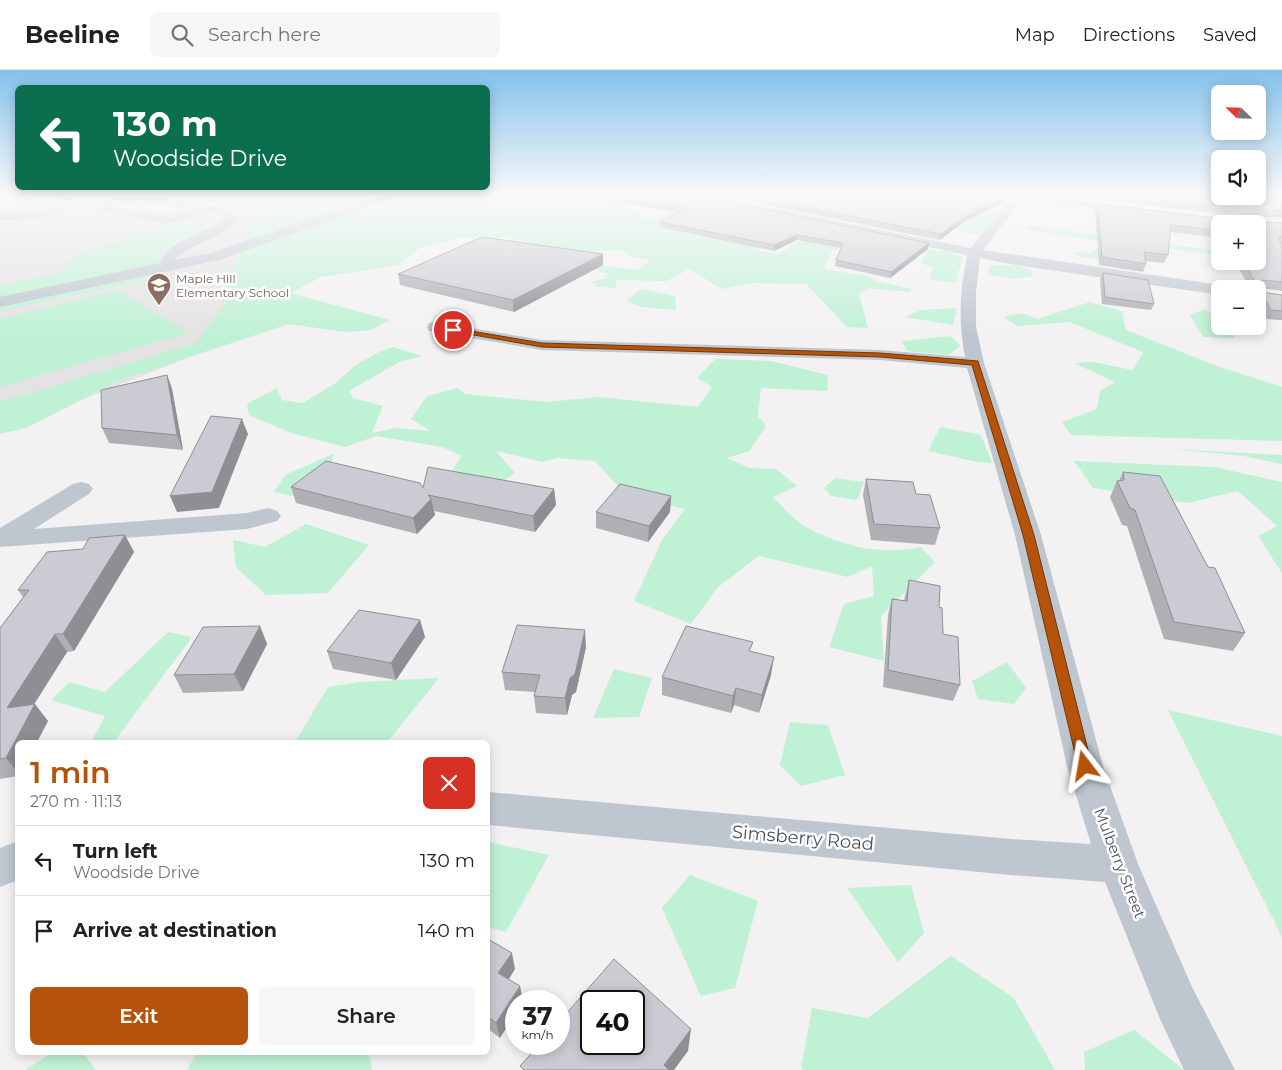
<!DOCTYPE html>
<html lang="en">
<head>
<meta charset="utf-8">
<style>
  :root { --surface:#fff; --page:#f6f6f6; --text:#202124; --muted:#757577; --line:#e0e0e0; --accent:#b45309 }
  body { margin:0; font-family:Montserrat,sans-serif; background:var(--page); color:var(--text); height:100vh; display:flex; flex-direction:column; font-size:19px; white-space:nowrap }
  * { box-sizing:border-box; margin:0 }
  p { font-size:16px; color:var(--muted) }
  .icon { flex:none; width:28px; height:28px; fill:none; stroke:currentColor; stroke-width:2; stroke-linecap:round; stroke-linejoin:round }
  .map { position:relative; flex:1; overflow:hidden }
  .sheet { position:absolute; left:15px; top:670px; width:475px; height:315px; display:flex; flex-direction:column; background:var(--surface); border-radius:8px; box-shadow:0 2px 12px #0003 }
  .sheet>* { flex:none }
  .guide { position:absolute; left:15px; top:15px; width:475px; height:105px; border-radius:8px; box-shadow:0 2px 12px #0003; background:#0b6e4f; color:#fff; overflow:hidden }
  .needle { width:32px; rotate:293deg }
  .fabs { position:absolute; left:1211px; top:15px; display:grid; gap:10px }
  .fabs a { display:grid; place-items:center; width:55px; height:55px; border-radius:8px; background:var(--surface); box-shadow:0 2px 12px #0003; font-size:25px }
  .speed { position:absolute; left:505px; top:920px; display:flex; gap:10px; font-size:25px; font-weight:700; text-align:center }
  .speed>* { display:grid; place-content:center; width:65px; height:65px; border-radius:50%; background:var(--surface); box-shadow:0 2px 12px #0003; line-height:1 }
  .speed small { font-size:12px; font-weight:400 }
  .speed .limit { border:2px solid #111; border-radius:8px; background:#fff; color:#111 }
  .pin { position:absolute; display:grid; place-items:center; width:42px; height:42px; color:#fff; margin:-21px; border:2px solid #fff; border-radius:50%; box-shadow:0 1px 5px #0007 }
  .me { position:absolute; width:55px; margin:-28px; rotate:346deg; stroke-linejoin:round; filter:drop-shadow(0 0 4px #0008) }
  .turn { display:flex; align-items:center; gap:18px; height:105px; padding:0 15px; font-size:22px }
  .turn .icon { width:65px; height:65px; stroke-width:2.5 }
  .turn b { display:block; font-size:35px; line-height:42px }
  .round { display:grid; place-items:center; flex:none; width:52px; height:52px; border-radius:8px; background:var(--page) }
  .overview { display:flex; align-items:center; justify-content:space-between; height:85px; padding:0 15px }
  h1 { font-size:30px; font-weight:600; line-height:38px; color:var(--accent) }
  .action { display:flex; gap:10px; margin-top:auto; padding:10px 15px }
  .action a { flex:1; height:58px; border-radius:8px; background:var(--accent); color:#fff; font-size:20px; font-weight:600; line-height:58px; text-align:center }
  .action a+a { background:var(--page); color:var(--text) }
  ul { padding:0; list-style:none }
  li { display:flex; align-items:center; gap:15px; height:70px; padding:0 15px; border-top:1px solid var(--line) }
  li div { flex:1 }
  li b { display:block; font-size:19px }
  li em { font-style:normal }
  header { display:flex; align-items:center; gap:30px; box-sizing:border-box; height:70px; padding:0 25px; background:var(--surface); border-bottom:1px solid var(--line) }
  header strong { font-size:24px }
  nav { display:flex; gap:28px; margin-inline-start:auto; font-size:18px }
  .search { width:350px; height:45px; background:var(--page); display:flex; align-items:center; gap:12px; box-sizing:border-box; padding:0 18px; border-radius:8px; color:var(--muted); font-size:19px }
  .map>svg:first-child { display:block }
</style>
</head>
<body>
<header>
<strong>Beeline</strong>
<div class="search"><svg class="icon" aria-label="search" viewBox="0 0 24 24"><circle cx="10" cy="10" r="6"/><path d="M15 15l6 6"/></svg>Search here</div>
<nav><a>Map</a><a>Directions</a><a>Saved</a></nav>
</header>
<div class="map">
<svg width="1282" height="1000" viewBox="0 0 1282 1000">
  <rect width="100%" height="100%" fill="#f3f1f1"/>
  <path fill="#e4e2e3" d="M0 126H560L268 225 390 250 370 260 293 246 0 362Z"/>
  <path fill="#bff1d5" d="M189 126H547L557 134 621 136 636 139 642 148 661 147 676 137 760 174 758 181 779 184 805 167 852 175 832 181 824 199 867 206 877 211 911 219V222L868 218 859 224 868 258 847 257 806 214 753 213 722 219 689 199 667 211 617 210 615 218 598 217 592 212 606 208 608 204 595 200 597 195 638 200 651 191 631 186 622 180 587 181 534 174 507 167 457 168 418 179 398 195 321 207 290 223 390 250 370 260 346 262 289 254 120 310 26 358 0 364V332L196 273 229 228 233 199 259 142Z
    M1006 128 995 148 980 165 966 163 953 157Z
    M212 152 162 180 151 209 0 241V215L58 204 73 186 170 154Z
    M1034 156 1220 181V186L1142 175 1110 191 1082 187 1073 182 1089 183 1108 172 1030 160 1026 157Z
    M928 180 950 181 963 188 955 213 930 209 933 198 921 193Z
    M990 195H1013L1032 200 1033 206 1012 209 989 204Z
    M641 219 675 226 676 240 642 237 626 231Z
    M118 220 188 263 0 317V249Z
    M1090 232 1122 241 1126 260 1217 296 1282 317V371L1071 365 1062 352 1097 339 1100 321 1115 312 1074 293 1093 292 1133 300 1143 282 1070 252 1018 256 1003 247 1022 243 1037 249Z
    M957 238 953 255 905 247 921 240Z
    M1205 239 1220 249V256H1229L1235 268 1203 267 1190 245Z
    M951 266 960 276 949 285 907 281 902 271Z
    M393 277 422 286 399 292 349 321 353 328 383 336 372 363 396 358 431 361 411 349 427 326 457 318 465 324 547 332 598 327 698 337 712 317 697 308 715 289 771 291 828 305 827 321 761 318 758 346 766 356 749 381 727 388 749 398 776 399 797 416 773 427C782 436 791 447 801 454 837 476 880 486 921 477L935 492 881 546 884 591 829 577 844 534 874 526 872 496 848 507 759 486 718 517 691 554 634 531 662 470 685 439 625 424 595 391 558 388 542 392 496 381 515 403 493 418 449 405 462 386 442 377 376 366 345 377 291 363 249 345 247 334 277 318 282 330 303 333 336 313 356 295 379 282Z
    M940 357 981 365 992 393 977 392 928 381Z
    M1172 379 1282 385V394L1244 386Z
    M333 384 330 409 297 427 274 422 285 405Z
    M1074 391 1214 397 1282 412V503L1258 466 1277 456 1238 421 1188 433 1093 418Z
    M835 408 864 412 857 430 831 426 824 418Z
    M306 454 369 475 328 523 266 525 236 497 233 470 265 477Z
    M168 562 192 567 114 672H91L105 646 51 630 70 612 105 622Z
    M1007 592 1026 618 1014 634 978 629 972 611Z
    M614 599 652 608 639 647 593 648Z
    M439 608 389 670 295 672 328 617 359 612Z
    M1168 640 1282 666V867Z
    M790 652 828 655 845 705 801 716 780 695Z
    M488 772 549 785 506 862 488 857Z
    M690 805 758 831 735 918 701 926 662 838Z
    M911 815 924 863 898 892 847 818Z
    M951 886 1014 928 1055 1000H805L801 998 812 938 868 948Z
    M1134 960 1184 1000H1085L1084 982Z
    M53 982 83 983 96 1000H25Z
    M197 983H369L372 1000H187Z"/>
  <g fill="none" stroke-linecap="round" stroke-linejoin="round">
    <path fill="#bec7d0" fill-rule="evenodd" d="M57 126H71L75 129C58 151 25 150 0 150V142C20 143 47 145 62 130Z
      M126 126H150L225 138 229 140 238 149C222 170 192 172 174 190L211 183 379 126H395L394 128 219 190 0 237V227L160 193C168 169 207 165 225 149L221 145 208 142 168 154 95 140 89 137 91 135ZM136 130 192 140 168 146 111 136Z
      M693 126H714L971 178 1012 126H1046L1134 137 1138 138 1140 140 1138 142 1021 130 983 180 1220 215 1227 219H1220V225L1010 194 980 188 976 222V257L984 293 1041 465 1103 696 1138 794 1192 917 1235 1000H1184L1160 949 1105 812 1011 805 488 755V722L1011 769 1091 774 1067 696 1015 465 967 298 880 290 542 280 435 262 429 261 427 257 429 253 435 252 542 270 880 280 965 287C958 248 960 223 967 185L698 129Z
      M81 412 89 414 93 419 89 424 34 459 247 443 268 438 277 441 281 446 277 451 247 459 0 477V458L73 414Z
      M18 771V810L0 817V778Z"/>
  </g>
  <path fill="#afafb5" d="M588 126H698L928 179 890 208 835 196 836 190 841 178 797 170 774 181 660 157V152L677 142 597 130V127Z
    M723 126H1010L1006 130 962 153 940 170Z
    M1094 126H1282V148L1215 143 1094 129Z
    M1098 134 1223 149 1282 153V221L1261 218V222L1282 225V250L1267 249 1258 232V219H1250L1235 191H1258L1220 154V168L1170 162 1168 185 1164 193 1145 191 1146 194 1143 202 1099 195 1095 141Z
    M603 195 514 242 400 215 398 204Z
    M1103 203 1154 234 1151 240 1102 234 1100 209Z
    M167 305 172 319 183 380 109 373 102 358Z
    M1123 402 1245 563 1233 581 1164 569 1127 456 1122 455 1110 427 1117 411H1119Z
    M866 409 916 424 940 458 935 475 871 470 863 425Z
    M291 417 554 419 556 435 535 462 434 441 435 445 417 464 296 433Z
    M671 426 670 442 648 472 596 458V442Z
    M125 465 134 482 74 581 67 582 34 634 48 651 37 672H18V706L0 709V558L23 527 18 520 83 479Z
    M909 510 939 537 943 564 960 615 953 631 883 617 888 545 892 529 904 531 905 526Z
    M420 550 425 567 396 610 333 599 327 581Z
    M260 556 267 574 243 621 183 623 174 605Z
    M586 577 576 622 572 625 567 645 536 643 534 626 535 622 505 620 502 602Z
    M752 582 771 605 759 643 734 635 731 643 662 625V607Z
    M488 869 515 899 509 909 500 968 488 959Z"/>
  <path fill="#8e8f94" d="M1006 126H1010L1006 130 962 153 940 170 941 164 963 148Z
    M797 165V170L774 181V175Z
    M929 173 928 179 890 208 891 202Z
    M603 184V195L514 242 513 230Z
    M167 305 172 319 183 380 177 365Z
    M242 349 248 364 219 438 177 442 170 426Z
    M554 419 556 435 535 462 533 446Z
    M671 426 670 442 648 472 649 456Z
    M431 429 435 445 417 464 413 448Z
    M125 465 134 482 74 581 63 564Z
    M420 550 425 567 396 610 391 593Z
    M260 556 267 574 243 621 234 604Z
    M585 560 586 577 576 622 572 625 567 645 565 628 570 608Z
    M55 564 67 582 21 655 7 638Z
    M774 587 771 605 759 643 762 625Z
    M736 618 734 635 731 643 733 626Z
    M35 634 48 651 37 672H18V703L6 688Z
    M512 883 515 899 502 919 498 903Z
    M520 916 523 931H516V943L500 968 496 953Z
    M691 959 688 981 674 1000H664V995Z"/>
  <path fill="#cbccd3" stroke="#8e8f94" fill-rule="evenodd" d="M599 126H698L929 173 891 202 836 190 843 173 797 165 774 175 660 152 685 138Z
    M747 126H1006L963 148 941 164Z
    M1130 126H1282V141L1218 136Z
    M1098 134 1223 149H1260L1261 152 1282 153V167H1277L1282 174V212L1262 210 1260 212 1261 222 1282 225V241L1271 240 1243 191H1258V154H1220V161L1171 155 1168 185 1144 182 1146 194 1102 187Z
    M482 167 603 184 513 230 398 204Z
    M1103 203 1148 210 1154 234 1105 227Z
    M167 305 177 365 102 358 101 320Z
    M211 346 242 349 212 422 170 426Z
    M326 391 420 413 423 418 428 397 554 419 533 446 428 425 431 429 413 448 291 417Z
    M1123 402 1160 406 1208 497 1215 498 1245 563 1174 552 1135 440 1130 438 1117 411 1124 410Z
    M866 409 913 412 916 424 930 425 940 458 874 454Z
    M620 414 671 426 649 456 596 442Z
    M125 465 63 564H55L7 638 35 634 6 688 0 689V558L29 520H18L47 482 83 479 89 468Z
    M909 510 940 516 939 537 942 538 943 564 958 567 960 615 888 600 892 529 907 531Z
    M359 540 420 550 391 593 327 581Z
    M517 555 585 560 575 604 570 608 565 628 534 626 540 605 502 602Z
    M260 556 234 604 174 605 203 557Z
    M686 556 753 572 749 581 774 587 762 625 736 618 733 626 662 607Z
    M488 869 512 883 498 903 520 916 496 953 488 947Z
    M614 889 691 959 664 995 669 1000H524L520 996 540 974H559V952ZM591 931H634V974H591Z"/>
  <linearGradient id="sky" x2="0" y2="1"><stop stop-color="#83c1eb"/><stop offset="0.47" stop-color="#faf9f9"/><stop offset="1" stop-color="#faf9f9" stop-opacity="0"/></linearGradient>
  <rect width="1282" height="266" fill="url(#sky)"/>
  <path fill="#b45309" stroke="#753606" d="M453 258 542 273 880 283 978 291 1034 465 1092 696 1090 701 1085 702 1080 701 1078 696 1023 465 972 295 880 287 542 277 451 261V258Z"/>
  <defs>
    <symbol id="school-pin" viewBox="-11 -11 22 30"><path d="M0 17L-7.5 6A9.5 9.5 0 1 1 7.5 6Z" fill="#8d6e63" stroke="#fff"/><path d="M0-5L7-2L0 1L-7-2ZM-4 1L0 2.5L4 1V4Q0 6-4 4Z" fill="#fff"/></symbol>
  </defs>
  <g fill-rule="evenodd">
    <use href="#school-pin" x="145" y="201" width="28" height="38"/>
  </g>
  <g text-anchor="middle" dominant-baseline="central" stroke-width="5" stroke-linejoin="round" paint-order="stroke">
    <g font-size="12" fill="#785e54" stroke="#fff" text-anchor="start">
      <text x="176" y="208">Maple Hill<tspan x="176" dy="14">Elementary School</tspan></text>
    </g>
    <g font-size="15" fill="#48535f" stroke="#fff">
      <text transform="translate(1120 793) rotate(69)">Mulberry Street</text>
    </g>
    <g font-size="18" fill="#48535f" stroke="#fff">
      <text transform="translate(803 768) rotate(5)">Simsberry Road</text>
    </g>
  </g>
</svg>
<div class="fabs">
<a><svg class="needle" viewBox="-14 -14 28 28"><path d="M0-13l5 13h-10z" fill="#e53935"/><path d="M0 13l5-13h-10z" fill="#757577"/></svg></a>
<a><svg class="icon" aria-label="sound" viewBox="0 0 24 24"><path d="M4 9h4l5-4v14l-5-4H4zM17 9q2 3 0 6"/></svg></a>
<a>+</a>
<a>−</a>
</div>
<div class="speed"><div>37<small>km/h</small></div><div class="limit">40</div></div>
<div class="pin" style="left:453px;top:260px;background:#d93025"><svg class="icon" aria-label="arrive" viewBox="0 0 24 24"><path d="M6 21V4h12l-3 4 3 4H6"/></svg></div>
<svg class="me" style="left:1085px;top:696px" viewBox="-20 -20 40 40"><path d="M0-17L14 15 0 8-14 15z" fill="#b45309" stroke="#fff" stroke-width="4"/></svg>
<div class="guide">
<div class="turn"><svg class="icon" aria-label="left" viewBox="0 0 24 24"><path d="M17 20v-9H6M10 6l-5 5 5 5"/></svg><div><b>130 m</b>Woodside Drive</div></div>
</div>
<section class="sheet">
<div class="overview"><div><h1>1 min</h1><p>270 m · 11:13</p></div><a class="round" style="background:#d93025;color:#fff"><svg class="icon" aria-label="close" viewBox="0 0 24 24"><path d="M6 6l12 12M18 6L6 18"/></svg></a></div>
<ul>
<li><svg class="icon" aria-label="left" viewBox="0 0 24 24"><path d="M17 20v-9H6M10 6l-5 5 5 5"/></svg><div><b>Turn left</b><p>Woodside Drive</p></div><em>130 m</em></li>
<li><svg class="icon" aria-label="arrive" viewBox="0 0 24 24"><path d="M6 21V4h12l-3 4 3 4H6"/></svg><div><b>Arrive at destination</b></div><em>140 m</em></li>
</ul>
<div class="action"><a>Exit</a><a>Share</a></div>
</section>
</div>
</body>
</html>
